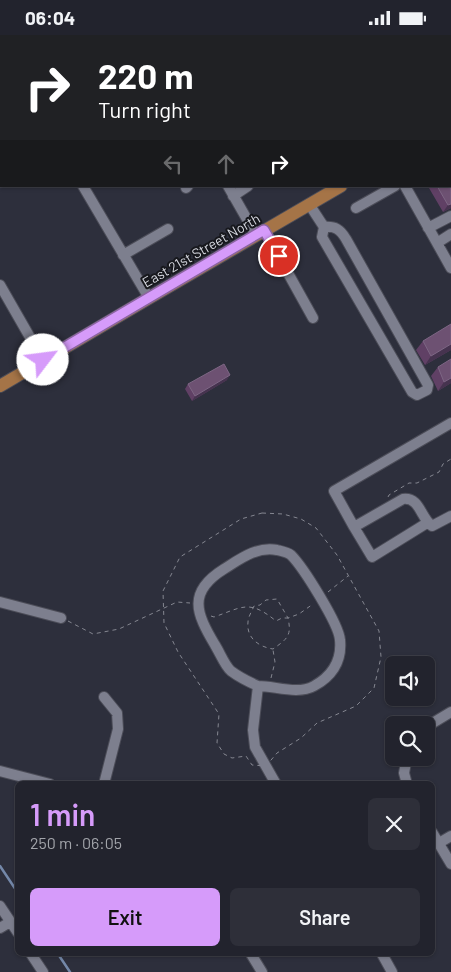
<!DOCTYPE html>
<html lang="en">
<head>
<meta charset="utf-8">
<style>
  :root { --surface:#22232d; --page:#2e2f39; --text:#f1f3f6; --muted:#a2a4aa; --line:#3f4049; --accent:#d69bfa }
  body { margin:0; font-family:Barlow,sans-serif; background:var(--page); color:var(--text); height:100vh; display:flex; flex-direction:column; font-size:19px; white-space:nowrap }
  * { box-sizing:border-box; margin:0 }
  p { font-size:16px; color:var(--muted) }
  .icon { flex:none; width:28px; height:28px; fill:none; stroke:currentColor; stroke-width:2; stroke-linecap:round; stroke-linejoin:round }
  .map { position:relative; flex:1; overflow:hidden }
  .details { position:absolute; left:15px; top:746px; width:420px; height:175px; display:flex; flex-direction:column; background:var(--surface); border-radius:8px; box-shadow:0 1px 4px #0004,0 0 0 1px var(--line) }
  .details>* { flex:none }
  .banner { position:absolute; left:0px; top:0px; width:451px; height:152px; box-shadow:0 1px 4px #0004,0 0 0 1px var(--line); background:#202124; color:#fff; overflow:hidden }
  .buttons { position:absolute; left:385px; top:621px; display:grid; gap:10px }
  .buttons a { display:grid; place-items:center; width:50px; height:50px; border-radius:8px; background:var(--surface); box-shadow:0 1px 4px #0004,0 0 0 1px var(--line); font-size:25px }
  .pin { position:absolute; display:grid; place-items:center; width:42px; height:42px; color:#fff; margin:-21px; border:2px solid #fff; border-radius:50%; box-shadow:0 1px 5px #0007 }
  .me { position:absolute; width:55px; margin:-28px; rotate:60deg; stroke-linejoin:round; filter:drop-shadow(0 0 4px #0008) }
  .turn { display:flex; align-items:center; gap:18px; height:105px; padding:0 15px; font-size:22px }
  .turn .icon { width:65px; height:65px; stroke-width:2.5 }
  .turn b { display:block; font-size:35px; line-height:42px }
  .lanes { display:flex; align-items:center; height:48px; padding:0 15px; background:#0003; justify-content:center; gap:25px; direction:ltr }
  .lanes .off { opacity:.35 }
  .round { display:grid; place-items:center; flex:none; width:52px; height:52px; border-radius:8px; background:var(--page) }
  .headline { display:flex; align-items:center; justify-content:space-between; height:85px; padding:0 15px }
  h1 { font-size:30px; font-weight:600; line-height:38px; color:var(--accent) }
  .primary-button { display:flex; gap:10px; margin-top:auto; padding:10px 15px }
  .primary-button a { flex:1; height:58px; border-radius:8px; background:var(--accent); color:#111; font-size:20px; font-weight:600; line-height:58px; text-align:center }
  .primary-button a+a { background:var(--page); color:var(--text) }
  .status { display:flex; justify-content:space-between; align-items:center; height:35px; padding:0 25px; background:var(--surface); direction:ltr }
  .status svg { height:14px; fill:currentColor }
  .map>svg:first-child { display:block }
</style>
</head>
<body>
<div class="status"><b>06:04</b><svg viewBox="0 0 49 12"><path d="M0 12V9h3v3zM5 12V6h3v6zM10 12V3h3v9zM15 12V0h3v12zM26 1h20v11H26zM47 4h2v5h-2z"/></svg></div>
<div class="map">
<svg width="451" height="937" viewBox="0 0 451 937">
  <rect width="100%" height="100%" fill="#2d2f3c"/>
  <g fill="none" stroke-linecap="round" stroke-linejoin="round">
    <path stroke="#7488a9" stroke-width="2.5" d="M0 831 18 858
      M58 919 70 937"/>
    <defs>
      <path id="minor" d="M130 0 131 1
        M182 0V1
        M424 0V1
        M90 1 91 0
        M450 9 451 8
        M450 45 451 46
        M0 56 1 57
        M450 124H451
        M83 151 149 263
        M228 151 256 200
        M405 151 451 233
        M186 153 188 151
        M233 161 248 151
        M309 169 324 192C335 191 340 194 346 204L428 350 427 355 417 360 412 357 322 202 324 192
        M356 173 395 151
        M428 193 451 181
        M264 195 313 283
        M437 208 451 199
        M123 220 168 194
        M0 250 43 325
        M451 388 334 456 354 492 403 464C420 462 420 482 432 491L451 481
        M354 492 372 522 427 488
        M0 567 61 583
        M258 651C249 647 239 642 231 636 225 631 220 618 215 610 196 578 187 557 224 534 240 524 257 511 277 515 281 516 287 517 291 520 303 532 339 589 340 605 342 626 332 641 314 651 298 660 275 651 258 651L253 695 255 712 276 749
        M104 662 117 678 118 694 104 749
        M426 692 451 677
        M407 722 404 738 407 749
        M0 736 50 749
        M432 797 451 829
        M439 808 451 801
        M0 871 18 898
        M0 893 10 887
        M31 919 43 937
        M251 919 262 937
        M382 919 392 937"/>
      <path id="major" d="M450 90 451 89
        M0 351 149 263 341 151"/>
    </defs>
    <use href="#minor" stroke="#4c4d58" stroke-width="12"/>
    <use href="#major" stroke="#4c4d58" stroke-width="14"/>
    <path stroke="#858791" stroke-width="1" stroke-dasharray="4 4" stroke-linecap="butt" d="M105 1 106 0
      M450 66 451 68
      M388 462 389 460 409 448H417L439 437 443 429 451 424
      M262 478 283 479 301 484 316 493 337 520 379 596 381 622 374 653 356 671 317 688 301 703 277 718 266 731 252 730 246 721 232 723 224 719 217 708 219 679 178 617 164 588 163 556 180 522 241 484Z
      M328 557 348 541
      M211 581 214 582C243 572 249 564 276 586L282 583H288C292 601 287 604 273 614 259 612 246 603 248 587 248 582 252 576 254 571L260 570 266 565 277 564 288 583 299 579 313 569
      M68 586 93 599 119 594 177 567 190 568
      M271 643 275 627 273 615"/>
    <use href="#minor" stroke="#7d7f8e" stroke-width="10"/>
    <use href="#major" stroke="#a57447" stroke-width="12"/>
  </g>
  <path fill="#604065" d="M323 0H357L358 1H323Z
    M376 0H409V1H376Z
    M451 14V26L450 24V16Z
    M431 151H450L451 173 443 177 429 153Z
    M423 306 451 315 425 330 416 315Z
    M438 332 451 348 438 356 431 341Z
    M227 345 192 366 185 354 188 349Z"/>
  <path fill="#46334f" d="M451 169V173L443 177 448 170Z
    M451 309V315L425 330 431 321Z
    M230 340 227 345 192 366 195 361Z
    M451 343V348L438 356 444 347Z"/>
  <path fill="#6d5172" stroke="#7d6684" d="M278 0H306V1H278Z
    M335 0H357L358 1H335Z
    M387 0H409V1H388Z
    M451 136V169L448 170 437 151H450V137Z
    M451 289V309L431 321 423 306Z
    M451 324V343L444 347 438 332Z
    M224 329 230 340 195 361 188 349Z"/>
  <g fill="none" stroke-linecap="round" stroke-linejoin="round">
    <defs>
      <path id="route" d="M43 325 264 195 279 221"/>
    </defs>
    <use href="#route" stroke="#8b65a2" stroke-width="12"/>
    <use href="#route" stroke="#d69bfa" stroke-width="9"/>
  </g>
  <g text-anchor="middle" dominant-baseline="central" stroke-width="4" stroke-linejoin="round" paint-order="stroke">
    <g font-size="14" fill="#d6d8e0" stroke="#17181d">
      <text transform="translate(201 215) rotate(-30)">East 21st Street North</text>
    </g>
  </g>
</svg>
<div class="buttons">
<a><svg class="icon" aria-label="sound" viewBox="0 0 24 24"><path d="M4 9h4l5-4v14l-5-4H4zM17 9q2 3 0 6"/></svg></a>
<a><svg class="icon" aria-label="search" viewBox="0 0 24 24"><circle cx="10" cy="10" r="6"/><path d="M15 15l6 6"/></svg></a>
</div>
<div class="pin" style="left:279px;top:221px;background:#d93025"><svg class="icon" aria-label="arrive" viewBox="0 0 24 24"><path d="M6 21V4h12l-3 4 3 4H6"/></svg></div>
<svg class="me" style="left:43px;top:325px" viewBox="-20 -20 40 40"><circle r="19" fill="#fff"/><path d="M0-13L10 11 0 6-10 11z" fill="#d69bfa"/></svg>
<div class="banner">
<div class="turn"><svg class="icon" aria-label="right" viewBox="0 0 24 24"><path d="M7 20v-9h11M14 6l5 5-5 5"/></svg><div><b>220 m</b>Turn right</div></div>
<div class="lanes"><svg class="icon off" aria-label="left" viewBox="0 0 24 24"><path d="M17 20v-9H6M10 6l-5 5 5 5"/></svg><svg class="icon off" aria-label="ahead" viewBox="0 0 24 24"><path d="M12 20V5M6 11l6-6 6 6"/></svg><svg class="icon" aria-label="right" viewBox="0 0 24 24"><path d="M7 20v-9h11M14 6l5 5-5 5"/></svg></div>
</div>
<section class="details">
<div class="headline"><div><h1>1 min</h1><p>250 m · 06:05</p></div><a class="round"><svg class="icon" aria-label="close" viewBox="0 0 24 24"><path d="M6 6l12 12M18 6L6 18"/></svg></a></div>
<div class="primary-button"><a>Exit</a><a>Share</a></div>
</section>
</div>
</body>
</html>
